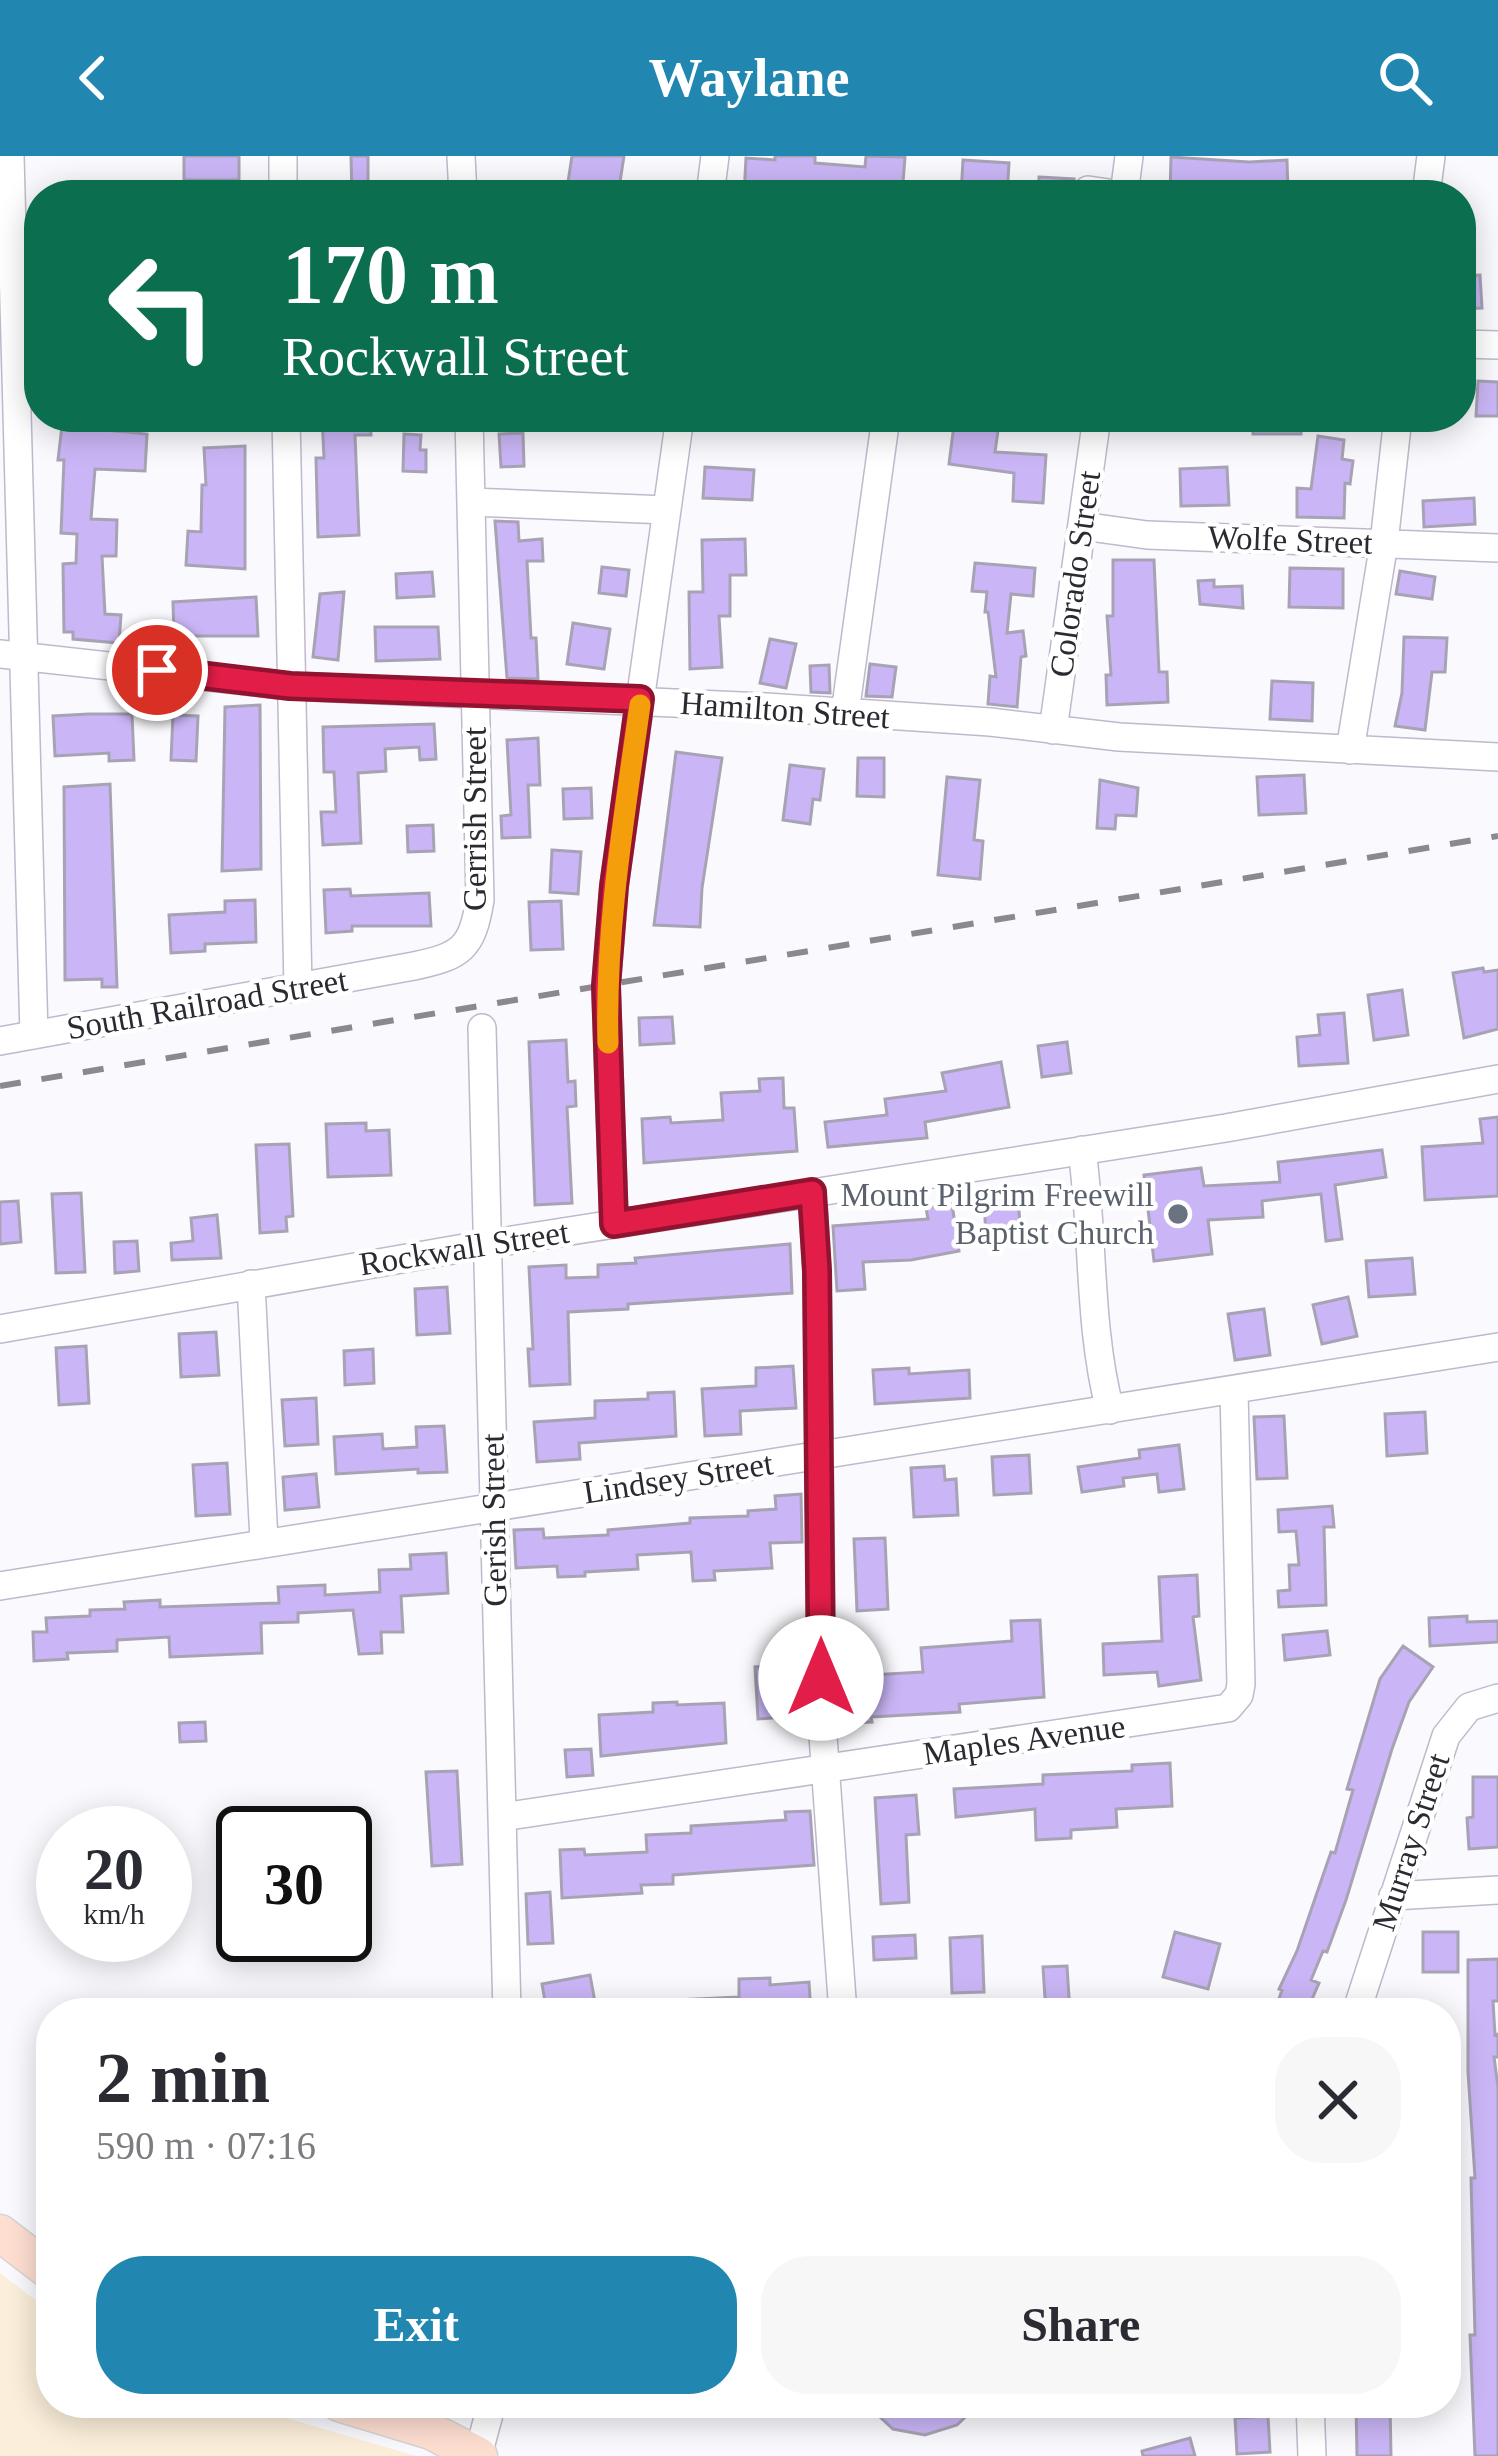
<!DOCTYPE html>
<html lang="en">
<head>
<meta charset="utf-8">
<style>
  :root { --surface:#fff; --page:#f7f7f7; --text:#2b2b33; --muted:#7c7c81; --accent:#2187b0 }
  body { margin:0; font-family:Georgia,serif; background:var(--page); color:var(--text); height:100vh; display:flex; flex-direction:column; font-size:45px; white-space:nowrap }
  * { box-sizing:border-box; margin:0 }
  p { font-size:39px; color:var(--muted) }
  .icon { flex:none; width:66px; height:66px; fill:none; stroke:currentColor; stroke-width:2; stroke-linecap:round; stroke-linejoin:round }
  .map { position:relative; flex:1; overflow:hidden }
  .sheet { position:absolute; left:36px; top:1842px; width:1425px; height:420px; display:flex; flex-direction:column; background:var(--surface); border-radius:48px; box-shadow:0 6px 30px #0003 }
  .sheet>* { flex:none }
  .hud { position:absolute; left:24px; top:24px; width:1452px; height:252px; border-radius:48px; box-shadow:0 6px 30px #0003; background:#0b6e4f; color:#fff; overflow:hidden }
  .speed { position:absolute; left:36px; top:1650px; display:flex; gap:24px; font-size:60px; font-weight:700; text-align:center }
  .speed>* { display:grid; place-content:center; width:156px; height:156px; border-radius:50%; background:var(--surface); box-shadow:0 6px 30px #0003; line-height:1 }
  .speed small { font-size:30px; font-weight:400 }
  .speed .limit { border:6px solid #111; border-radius:18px; background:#fff; color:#111 }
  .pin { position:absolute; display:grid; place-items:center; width:102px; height:102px; color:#fff; margin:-51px; border:6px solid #fff; border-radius:50%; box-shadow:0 3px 12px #0007 }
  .me { position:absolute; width:132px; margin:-66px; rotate:0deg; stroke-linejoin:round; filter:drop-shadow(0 0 9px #0008) }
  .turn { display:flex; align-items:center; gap:42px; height:252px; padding:0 60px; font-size:54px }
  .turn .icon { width:156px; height:156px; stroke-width:2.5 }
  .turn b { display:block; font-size:84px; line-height:102px }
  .round { display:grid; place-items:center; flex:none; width:126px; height:126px; border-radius:48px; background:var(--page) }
  .summary { display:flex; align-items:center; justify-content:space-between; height:204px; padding:0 60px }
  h1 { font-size:72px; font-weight:800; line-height:90px }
  .primary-button { display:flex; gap:24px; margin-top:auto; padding:24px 60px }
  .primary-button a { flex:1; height:138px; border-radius:48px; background:var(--accent); color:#fff; font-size:48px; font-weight:800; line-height:138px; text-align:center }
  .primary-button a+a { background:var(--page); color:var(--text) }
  header { display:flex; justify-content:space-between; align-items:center; height:156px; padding:0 60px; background:var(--accent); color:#fff; font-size:54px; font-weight:800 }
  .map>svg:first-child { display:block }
</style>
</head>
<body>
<header><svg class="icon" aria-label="back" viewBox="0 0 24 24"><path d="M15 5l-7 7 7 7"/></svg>Waylane<svg class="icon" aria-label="search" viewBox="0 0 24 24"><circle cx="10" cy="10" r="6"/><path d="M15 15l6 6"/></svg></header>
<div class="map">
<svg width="1498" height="2300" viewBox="0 0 1498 2300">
  <rect width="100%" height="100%" fill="#faf9fd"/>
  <path fill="#fbeeda" d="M0 2117 51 2156V2247H235L416 2300H0Z"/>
  <path fill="#cab6f6" stroke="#a8a2b5" stroke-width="3" d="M184 0H239V24H184Z
    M351 0H368V39H352Z
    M572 0H624L618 39H566Z
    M775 0H815V7L865 11 866 0 905 1 902 39H744L746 2 775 4Z
    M1171 1 1249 6 1287 4 1288 37 1170 39Z
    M963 4 1009 7 1007 39H961Z
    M1039 21 1074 23 1071 39H1039Z
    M1480 119 1482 152 1461 153V120Z
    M1478 225 1498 226V260H1476Z
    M322 261H370L371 279H355L359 379 318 381 316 302H324Z
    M955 261H1000L995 296 1046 299 1043 347 1013 345 1014 317 949 308Z
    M1253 261H1301V278H1253Z
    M62 270 147 278 145 315 95 313 91 363 117 364 116 400H102L105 458 121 459 119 487 73 483V476H64L63 408 76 407 77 378 61 377 64 304H58Z
    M523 277 524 310 501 311 499 278Z
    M404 278 421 279 420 294H426V316L403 315Z
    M1318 280 1344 284 1342 303 1353 305 1350 328 1345 327 1344 362 1297 361V332L1311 333Z
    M245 290V413L186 409 188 375 201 376 202 329H206L204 292Z
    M705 311 754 314 752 344 703 342Z
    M1227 311 1229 349 1181 350 1180 313Z
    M1474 342 1475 368 1424 371 1423 345Z
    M495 365 518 366 519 385 542 383 543 405H527L531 482H536L538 523 507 522Z
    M745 383 746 419H730V460H719L722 511 690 513 689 436H703L702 384Z
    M1113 404H1154L1159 516H1167L1168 546 1107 549 1106 519H1111L1107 460H1113Z
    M975 407 1035 412 1033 440 1011 438 1007 477 1023 475 1026 500 1021 501 1017 551 988 548 990 520 996 521 988 456H985L987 436 972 435Z
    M602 411 629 414 626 440 599 437Z
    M1290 412 1343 413V452L1289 451Z
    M1400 415 1435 421 1432 443 1396 438Z
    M432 416 434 440 397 442 396 418Z
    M1214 424V431L1242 430 1243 452 1200 448 1198 425Z
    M344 436 338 504 313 501 320 438Z
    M256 441 258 480H174L173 446Z
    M573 467 610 473 604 513 567 508Z
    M375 471H438L440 503 376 505Z
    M1404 481 1447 482 1445 516H1432L1425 574 1395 570 1402 537Z
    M770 483 796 488 786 532 760 527Z
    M870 508 896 511 892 541 866 540Z
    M829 509 830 537 811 536 810 510Z
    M1272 525 1313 527 1312 565 1270 563Z
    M260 549 261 713 222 715 225 551Z
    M89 558H132L134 604 109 605V597L55 600 53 560Z
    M173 559 198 560 196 605 171 604Z
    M434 568 436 603 420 604 419 591 385 593 386 615 358 617 361 687 323 689 321 656H336L334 616H324L323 571Z
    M538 582 540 629H528L530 681 502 682 501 660 511 659 507 584Z
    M676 596 722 602 702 732 700 771 654 769Z
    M858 602H884V641L857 640Z
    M790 609 824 613 820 644 813 643 810 668 783 664Z
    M1304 619 1306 657 1259 659 1257 621Z
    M947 621 980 624 974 684 983 685 980 723 938 719Z
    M1100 624 1138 632 1136 660 1116 659 1115 673 1097 672Z
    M110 628 117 831H102V823L65 824 64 631Z
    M591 632 592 662 564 663 563 633Z
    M433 669 434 695 408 696 407 670Z
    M552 694 581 696 578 738 550 736Z
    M350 733 351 740 429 737 431 770H352V775L326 777 324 734Z
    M255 744 256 786 205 788V795L171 797 169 759 225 756V745Z
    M561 745 563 793 531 794 529 746Z
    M1483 812 1484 816 1498 814V873L1464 882 1453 817Z
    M1402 834 1408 879 1374 884 1368 839Z
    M1344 857 1348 907 1299 910 1297 881 1320 879 1318 859Z
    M672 861 674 887 640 889 639 862Z
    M566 884 568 926 575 925 576 950 567 951 572 1047 535 1049 529 886Z
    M1067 886 1071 917 1042 921 1038 890Z
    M1001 906 1009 951 925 966 927 982 828 991 825 966 887 959 885 943 946 935 942 917Z
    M783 922 784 952H794L797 995 644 1007 642 963 670 961 671 967 723 964 721 937 760 935 759 923Z
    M1498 961V1040L1425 1044 1422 991 1483 987 1480 963Z
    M366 967V975L389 974 391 1019 328 1021 326 968Z
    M289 988 293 1060 286 1061 287 1075 260 1077 256 989Z
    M1382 994 1386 1021 1335 1029 1342 1083 1326 1085 1321 1038 1262 1045 1263 1061 1208 1064 1212 1098 1154 1105 1144 1019 1201 1012 1204 1030 1280 1026 1278 1006Z
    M81 1037 85 1116 56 1117 52 1038Z
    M1018 1044 1021 1078 986 1080 984 1046Z
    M18 1045 21 1086 0 1088V1046Z
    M952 1048 959 1095 911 1104 863 1106 865 1133 837 1135 833 1070 928 1063 926 1052Z
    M217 1059 221 1102 172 1104 171 1087 193 1085 191 1062Z
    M137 1085 139 1115 115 1117 114 1086Z
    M790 1088 792 1137 628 1148V1153L568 1156 570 1228 530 1230 528 1193H533L529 1111 566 1109V1122L598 1121V1109L636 1107 635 1102Z
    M1412 1102 1415 1138 1369 1141 1366 1105Z
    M447 1131 450 1177 417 1179 415 1133Z
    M1348 1141 1357 1180 1322 1188 1313 1149Z
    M1264 1153 1270 1199 1235 1204 1228 1158Z
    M216 1176 219 1219 181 1221 179 1178Z
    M86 1190 89 1247 59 1249 56 1192Z
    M373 1193 374 1227 345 1229 344 1195Z
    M793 1210 796 1252 740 1255 741 1278 705 1280 702 1233 756 1230V1212Z
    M909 1212V1218L969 1214 970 1242 875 1248 873 1214Z
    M674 1236 676 1280 579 1287 580 1303 537 1306 534 1266 595 1262V1245L648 1243V1237Z
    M316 1242 318 1288 285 1290 282 1244Z
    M1425 1256 1427 1297 1387 1300 1385 1258Z
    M1284 1260 1287 1322 1257 1323 1254 1261Z
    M444 1270 447 1316 418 1317V1313L336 1318 334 1281 382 1278 383 1293 417 1291 416 1271Z
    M1179 1289 1184 1333 1159 1336 1157 1318 1123 1322 1124 1330 1082 1336 1078 1311 1140 1302 1139 1294Z
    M1029 1299 1031 1337 994 1339 992 1301Z
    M227 1307 230 1358 196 1360 193 1309Z
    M944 1310 945 1324 956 1323 958 1359 914 1361 911 1312Z
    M316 1318 319 1351 285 1354 283 1321Z
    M801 1338 802 1386 770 1387 772 1412 714 1415 715 1424 693 1425 691 1396 637 1399 638 1413 585 1416V1420L558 1421 557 1410 516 1412 514 1374 543 1373 544 1382 608 1379V1374L690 1367V1362L748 1360V1355L776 1353 775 1340Z
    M1332 1350 1334 1371H1324L1326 1449 1279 1451 1278 1435 1290 1434 1289 1409H1299L1296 1375 1279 1376 1278 1354Z
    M885 1382 888 1453 857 1455 854 1383Z
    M446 1397 448 1437 401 1440 403 1476H381L382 1497 359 1498 353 1454 298 1457V1466L261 1467 262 1497 170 1501 169 1481 117 1484V1495L67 1497 68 1503 34 1505 33 1476H47L46 1462 90 1460V1454L125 1453 124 1446 160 1444V1451L279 1447 278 1431 325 1429V1439L380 1436 379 1414 411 1413 410 1399Z
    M1197 1419 1199 1460 1193 1461 1201 1524 1159 1530 1157 1516 1104 1519 1103 1488 1162 1485 1159 1421Z
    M1467 1460V1466L1498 1465V1486L1430 1490 1429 1462Z
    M1040 1464 1044 1541 959 1548 960 1556 871 1561 872 1566 848 1567 845 1510 869 1509 870 1519 923 1516 921 1492 1012 1485 1011 1465Z
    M1327 1475 1330 1499 1285 1504 1283 1479Z
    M1403 1490 1433 1511 1409 1546 1392 1593 1346 1744 1327 1796 1323 1795 1311 1824 1319 1827 1306 1857H1274L1282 1834 1279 1833 1297 1795 1331 1696 1335 1697 1353 1634 1347 1633 1380 1523Z
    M781 1509 784 1561 758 1563 755 1511Z
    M677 1546V1549L724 1547 726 1587 601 1600 599 1559 653 1556V1547Z
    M205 1566 206 1585 180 1586 179 1567Z
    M591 1593 593 1619 567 1621 565 1594Z
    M1170 1607 1172 1650 1116 1653 1117 1671 1071 1674V1682L1036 1684 1035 1653 956 1661 954 1633 1043 1628V1619L1132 1615V1609Z
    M457 1615 462 1708 432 1710 426 1616Z
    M1473 1621H1498V1691L1469 1693 1467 1662 1473 1661Z
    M916 1639 919 1678 906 1679 909 1746 881 1748 875 1642Z
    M810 1655 814 1709 673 1719V1728L641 1729 642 1737 562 1742 560 1694 584 1693 585 1699 647 1696 646 1679 691 1677V1670L786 1664 785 1656Z
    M550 1736 553 1787 528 1788 526 1738Z
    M1175 1776 1220 1788 1208 1833 1163 1821Z
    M1423 1776H1458V1816H1423Z
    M915 1779 916 1802 874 1804 873 1781Z
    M982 1780 984 1836 952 1837 950 1782Z
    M1498 1803V1845H1493L1495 1879 1498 1878V1901H1494L1498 1931V2300H1475L1470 2179H1475L1471 2022H1475L1468 1916V1804Z
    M1067 1810 1070 1857H1046L1043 1811Z
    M590 1819 597 1857H547L542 1828Z
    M770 1822V1829L809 1826 811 1857H677L676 1844 739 1841V1823Z
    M865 2247H980L957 2269 925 2279 893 2273Z
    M1356 2247H1390L1391 2300H1357Z
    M1268 2260 1270 2296 1237 2298 1235 2262Z
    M1190 2282 1195 2300H1143L1142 2295Z"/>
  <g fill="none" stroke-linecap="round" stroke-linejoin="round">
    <defs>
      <path id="minor" d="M10 0 34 879
        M283 0V39
        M461 0 463 39
        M1088 34 1122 39
        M710 39 715 0
        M1124 39 1129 0
        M1426 39 1431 0
        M1461 188 1498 189
        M286 261 298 832
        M471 346 666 354
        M1082 370 1147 379 1498 392
        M0 498 290 530 766 551 990 566 1119 581 1498 601
        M845 557 886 261
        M1053 574 1097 261
        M1350 594 1384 387 1398 261
        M482 872 507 1857
        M0 885 414 810C462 800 472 792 480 744L469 261
        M1082 994C1094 1080 1088 1170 1110 1254
        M812 1036 817 1115 822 1566 843 1857
        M614 1068 606 830 614 730 680 261
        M251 1128 264 1385
        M0 1173 487 1088 1226 972 1498 923
        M0 1430 1498 1191
        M502 1661 1228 1552 1239 1539 1241 1528 1234 1235
        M1393 1740 1498 1734
        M1356 1857 1446 1580 1469 1551 1498 1542
        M1310 2247 1312 2300
        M478 2299 492 2247"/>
      <path id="major" d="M0 2077 51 2116
        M339 2247 431 2275 479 2300"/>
    </defs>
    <use href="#minor" stroke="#bfb9cc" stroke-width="30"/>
    <use href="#major" stroke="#d5d4d6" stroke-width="39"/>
    <use href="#minor" stroke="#fff" stroke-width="27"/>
    <use href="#major" stroke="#feded1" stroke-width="36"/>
    <path stroke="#8b888f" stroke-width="6" stroke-dasharray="21 21" stroke-linecap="butt" d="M0 930 1498 680"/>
  </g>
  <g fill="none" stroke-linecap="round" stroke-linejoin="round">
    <defs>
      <path id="route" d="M157 514 290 530 640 543 614 730 606 830 614 1068 812 1036 817 1115 821 1522"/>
    </defs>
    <use href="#route" stroke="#92132f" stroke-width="30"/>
    <use href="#route" stroke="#e11d48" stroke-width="21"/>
    <path stroke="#f59e0b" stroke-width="21" d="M608 887C605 773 624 662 640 549"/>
  </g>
  <circle fill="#6b7280" stroke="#fff" stroke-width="4.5" cx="1178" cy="1058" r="12"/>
  <g text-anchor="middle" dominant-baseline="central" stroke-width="9" stroke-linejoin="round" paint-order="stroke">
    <g font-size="33" fill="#2c2931" stroke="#fff">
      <text transform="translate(1290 384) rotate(2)">Wolfe Street</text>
      <text transform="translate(1075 418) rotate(-82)">Colorado Street</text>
      <text transform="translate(785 554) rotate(4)">Hamilton Street</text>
      <text transform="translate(475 663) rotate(-90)">Gerrish Street</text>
      <text transform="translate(207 848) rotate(-10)">South Railroad Street</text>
      <text transform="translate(464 1092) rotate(-9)">Rockwall Street</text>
      <text transform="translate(678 1322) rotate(-9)">Lindsey Street</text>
      <text transform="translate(494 1364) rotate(-91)">Gerish Street</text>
      <text transform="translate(1024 1584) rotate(-8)">Maples Avenue</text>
      <text transform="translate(1411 1686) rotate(-72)">Murray Street</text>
    </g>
    <g font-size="33" fill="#5b616d" stroke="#fff" text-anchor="end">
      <text x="1154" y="1039">Mount Pilgrim Freewill<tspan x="1154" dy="38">Baptist Church</tspan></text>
    </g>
  </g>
</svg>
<div class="speed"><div>20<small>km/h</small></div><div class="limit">30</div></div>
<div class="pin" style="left:157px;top:514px;background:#d93025"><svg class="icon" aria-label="arrive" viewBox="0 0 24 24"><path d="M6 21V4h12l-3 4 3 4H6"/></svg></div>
<svg class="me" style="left:821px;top:1522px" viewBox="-20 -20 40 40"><circle r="19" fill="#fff"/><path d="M0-13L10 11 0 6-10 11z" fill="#e11d48"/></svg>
<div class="hud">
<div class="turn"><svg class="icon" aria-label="left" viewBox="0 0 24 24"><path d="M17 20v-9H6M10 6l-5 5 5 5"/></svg><div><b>170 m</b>Rockwall Street</div></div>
</div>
<section class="sheet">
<div class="summary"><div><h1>2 min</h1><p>590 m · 07:16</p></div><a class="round"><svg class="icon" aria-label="close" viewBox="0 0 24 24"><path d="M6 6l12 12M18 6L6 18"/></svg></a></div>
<div class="primary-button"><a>Exit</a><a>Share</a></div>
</section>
</div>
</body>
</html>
